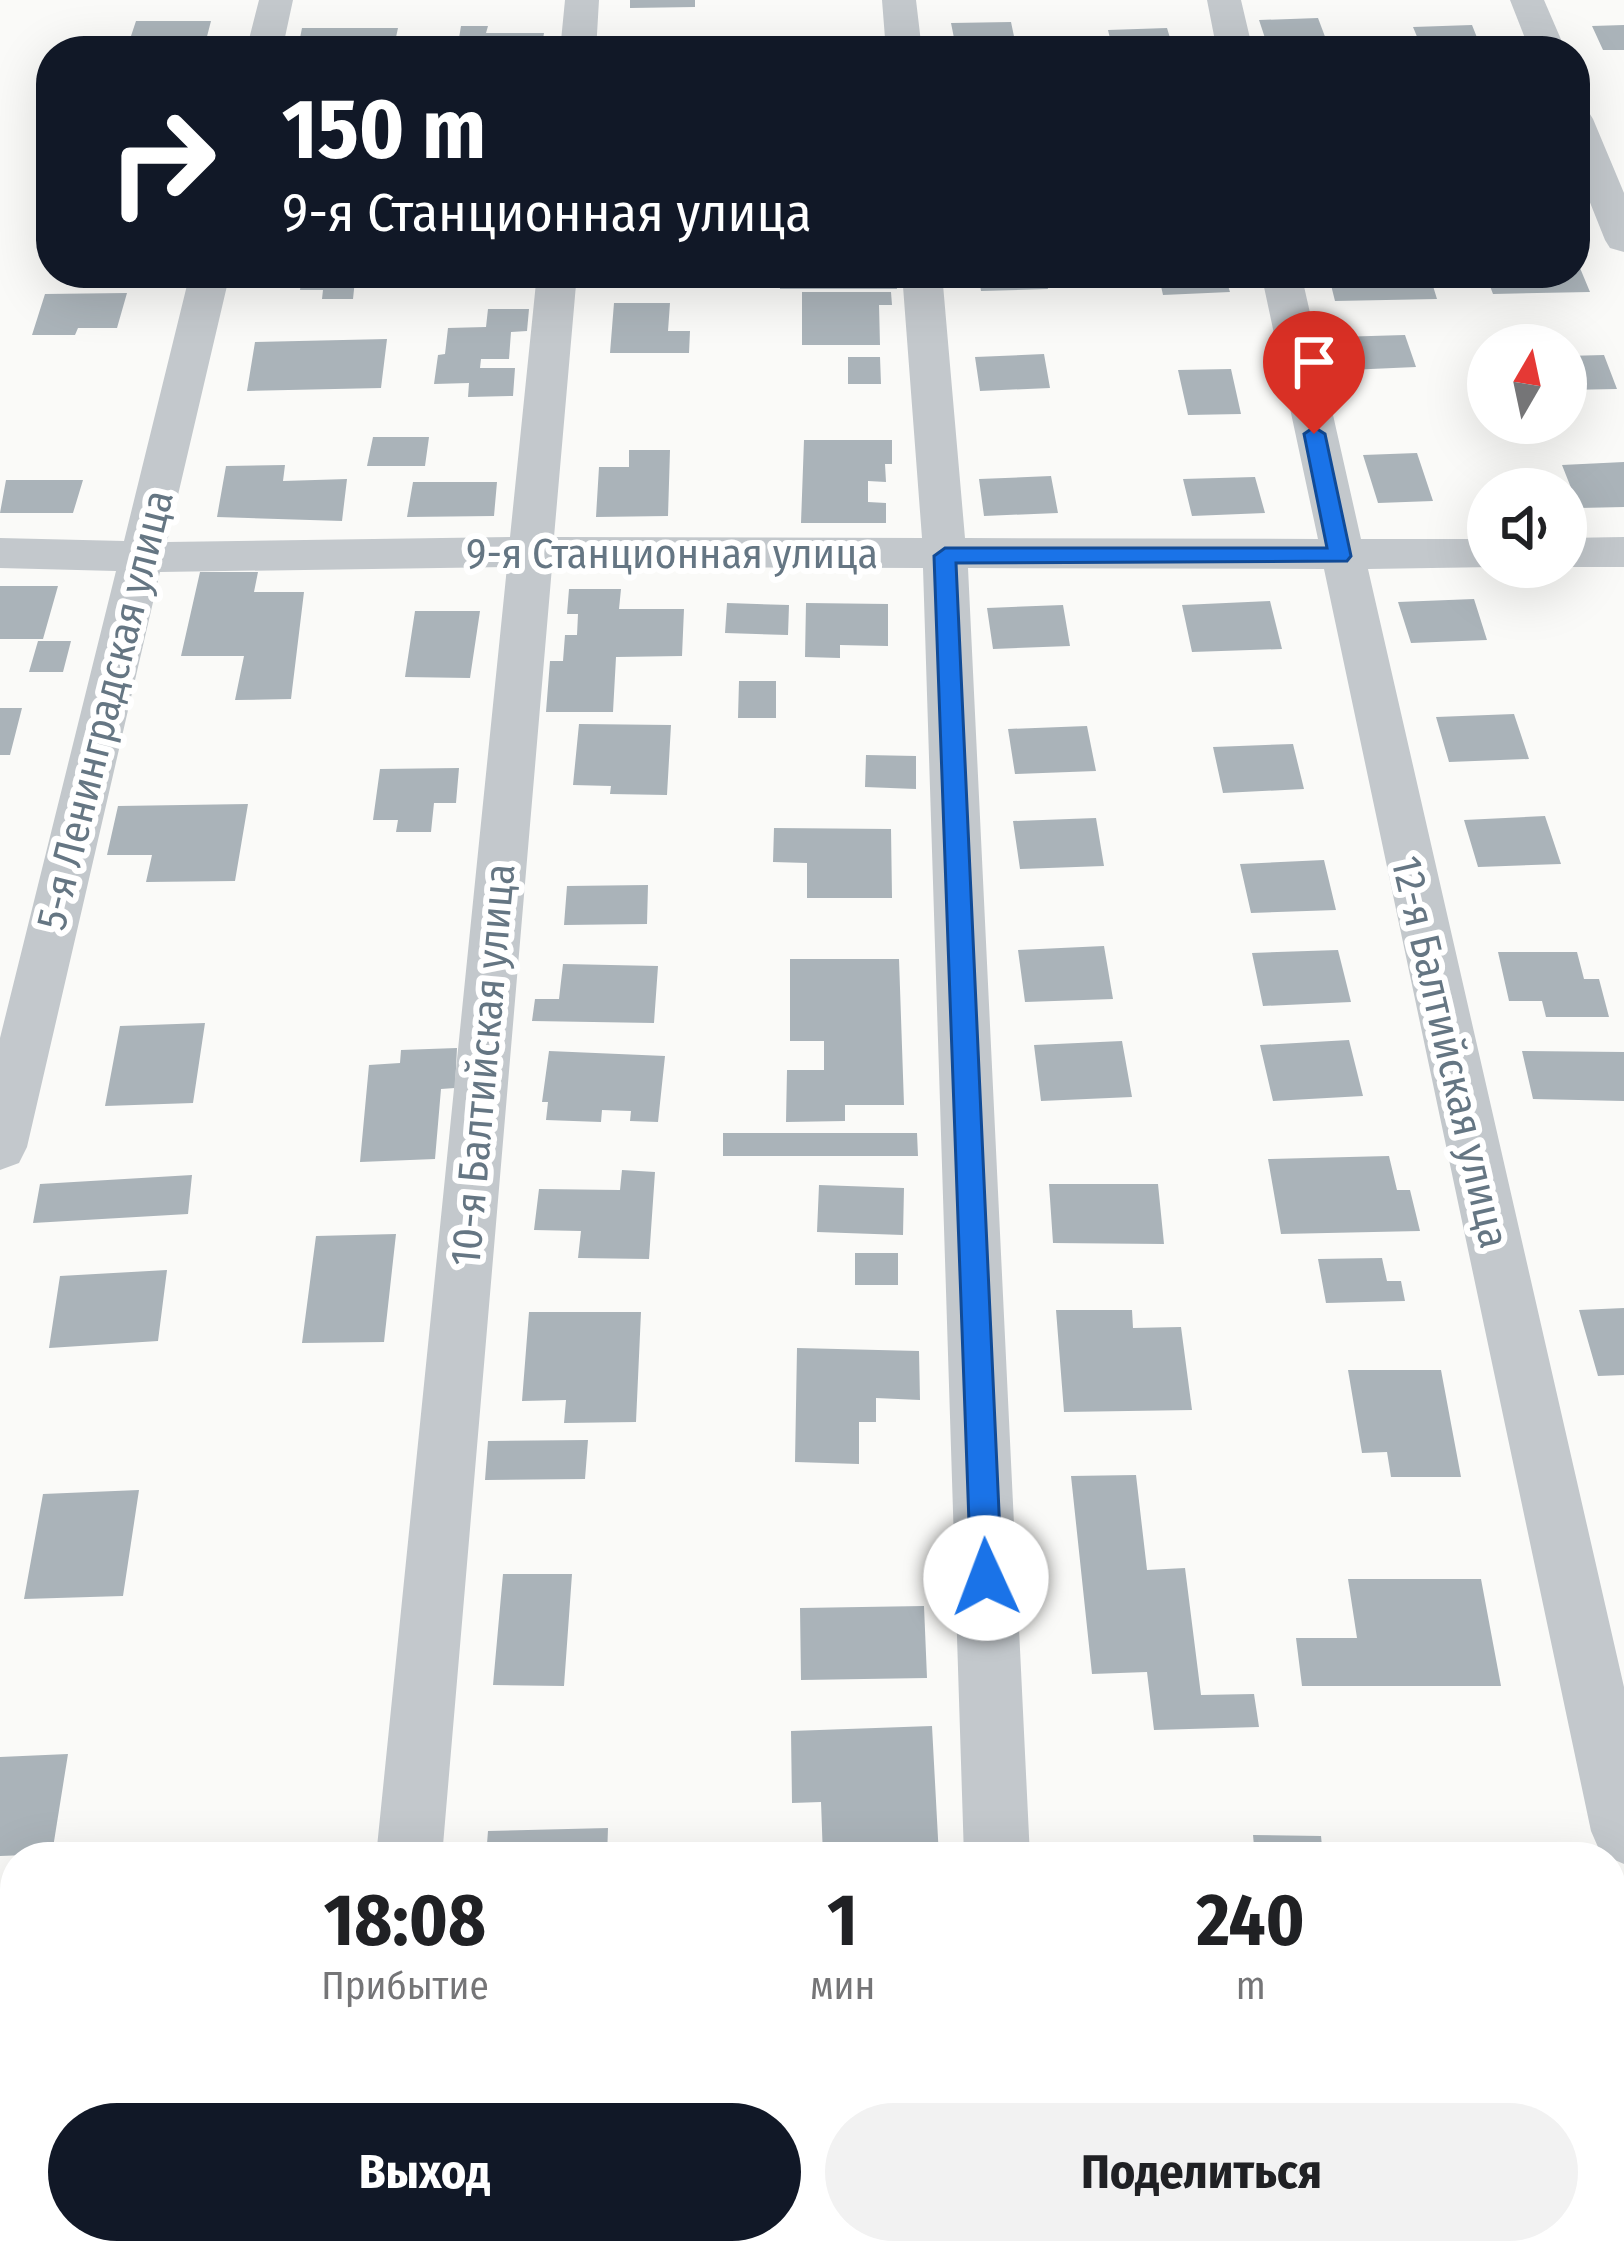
<!DOCTYPE html>
<html lang="ru">
<head>
<meta charset="utf-8">
<style>
  :root { --surface:#fff; --page:#f2f2f2; --text:#202124; --muted:#757577; --accent:#111827 }
  body { margin:0; font-family:"Fira Sans Condensed",sans-serif; background:var(--page); color:var(--text); height:100vh; display:flex; flex-direction:column; font-size:45px; white-space:nowrap }
  * { box-sizing:border-box; margin:0 }
  p { font-size:39px; color:var(--muted) }
  .icon { flex:none; width:66px; height:66px; fill:none; stroke:currentColor; stroke-width:2; stroke-linecap:round; stroke-linejoin:round }
  .map { position:relative; flex:1; overflow:hidden }
  .sheet { position:absolute; left:0px; top:1842px; width:1626px; height:423px; display:flex; flex-direction:column; background:var(--surface); border-radius:48px 48px 0 0; box-shadow:0 12px 48px #0002 }
  .sheet>* { flex:none }
  .top-card { position:absolute; left:36px; top:36px; width:1554px; height:252px; border-radius:48px; box-shadow:0 12px 48px #0002; background:#111827; color:#fff; overflow:hidden }
  .needle { width:78px; rotate:9deg }
  .buttons { position:absolute; left:1467px; top:324px; display:grid; gap:24px }
  .buttons a { display:grid; place-items:center; width:120px; height:120px; border-radius:50%; background:var(--surface); box-shadow:0 12px 48px #0002; font-size:60px }
  .pin { position:absolute; display:grid; place-items:center; width:102px; height:102px; color:#fff; margin:-123px -51px; border-radius:50% 50% 50% 0; rotate:-45deg; box-shadow:0 0 12px #0007 }
  .pin .icon { rotate:45deg }
  .me { position:absolute; width:132px; margin:-66px; rotate:358deg; stroke-linejoin:round; filter:drop-shadow(0 0 9px #0008) }
  .turn { display:flex; align-items:center; gap:42px; height:252px; padding:0 48px; font-size:54px }
  .turn .icon { width:156px; height:156px; stroke-width:2.5 }
  .turn b { display:block; font-size:84px; line-height:102px }
  .eta { display:flex; justify-content:space-evenly; align-items:center; height:204px; text-align:center }
  .eta b { font-size:72px; font-weight:700; line-height:84px }
  .action { display:flex; gap:24px; margin-top:auto; padding:24px 48px }
  .action a { flex:1; height:138px; border-radius:72px; background:var(--accent); color:#fff; font-size:48px; font-weight:700; line-height:138px; text-align:center }
  .action a+a { background:var(--page); color:var(--text) }
  .map>svg:first-child { display:block }
</style>
</head>
<body>
<div class="map">
<svg width="1624" height="2263" viewBox="0 0 1624 2263">
  <rect width="100%" height="100%" fill="#fafaf8"/>
  <path fill="#dadfd7" d="M1624 2000V2263H975L995 2250H1611V2001Z
    M15 2119V2250H675L641 2263H0V2120Z"/>
  <path fill="#aab3b9" d="M630 0H695V7L630 8Z
    M1318 18 1327 42 1267 44 1259 20Z
    M136 21H211L204 48H127Z
    M1011 22 1016 46 956 48 951 23Z
    M1472 25 1482 50 1423 51 1413 27Z
    M1624 25V50H1603L1592 26Z
    M461 26H488L486 33H544L541 51H478L479 44H458Z
    M302 28H398L393 51H317L319 43H299Z
    M1167 28 1174 51H1113L1108 30Z
    M1575 256 1590 292 1493 294 1485 273H1575Z
    M269 273H351L350 280H355L353 299H322L323 290H300L301 282 268 283Z
    M780 273H896L897 289H780Z
    M978 273H1045L1048 289 981 291Z
    M1158 273H1224L1230 292 1163 295Z
    M1328 273H1429L1437 299 1335 301Z
    M802 292H891L892 305H879L880 345H802Z
    M127 293 117 328H78L75 335H32L45 294Z
    M614 303H670L668 331H690L689 353H610Z
    M488 309H529L527 331 511 332 509 359H481L480 368H515L513 396 468 397 469 383 434 384 438 355 445 354 448 328 486 327Z
    M1405 335 1416 367 1348 370 1337 337Z
    M387 339 381 388 247 391 255 342Z
    M1044 354 1050 388 980 391 975 357Z
    M1604 355 1617 389 1566 390V356Z
    M848 357H880L881 384H848Z
    M1231 369 1241 414 1188 415 1178 370Z
    M373 437H429L425 466H367Z
    M804 440H892V464H885L886 482 868 481V502L886 503V523H801Z
    M629 450H670L668 516 596 517 599 467H629Z
    M1417 453 1433 501 1378 503 1363 455Z
    M1624 462V507L1579 508 1562 465Z
    M285 465 283 481 347 479 342 521 217 517 226 466Z
    M1051 476 1058 513 984 516 979 479Z
    M1255 477 1265 513 1192 516 1183 479Z
    M6 480H83L73 513H0Z
    M413 482H497L494 516 407 517Z
    M200 572H258L254 592H304L291 699 235 700 244 656H181Z
    M0 586H58L43 639H0Z
    M569 589H621L619 609H684L682 656 616 657 613 712H546L550 661H563L565 635H577L578 614H567Z
    M1474 599 1487 640 1411 643 1398 602Z
    M1270 601 1282 649 1192 652 1182 605Z
    M727 603 789 605 788 635 725 633Z
    M806 603 888 604V646L840 645V658L805 657Z
    M1063 605 1070 646 993 649 987 608Z
    M415 611H480L470 678 405 677Z
    M38 641H71L63 672H29Z
    M739 681H776V718H738Z
    M0 708H22L10 755H0Z
    M1514 714 1529 759 1449 762 1436 717Z
    M579 724 671 725 667 795 610 794 611 786 573 785Z
    M1087 726 1096 771 1015 774 1008 729Z
    M1293 744 1304 789 1223 793 1213 747Z
    M866 755 916 756V789L865 787Z
    M459 768 456 803H434L431 832H396L398 820H373L380 769Z
    M248 804 235 881 146 882 152 855H107L118 806Z
    M1545 816 1561 864 1478 867 1464 820Z
    M1096 818 1104 866 1020 869 1013 821Z
    M774 828 891 829 892 898H807V863L773 862Z
    M1324 860 1336 910 1251 913 1240 864Z
    M648 885 647 924 564 925 567 886Z
    M1104 946 1113 999 1025 1002 1018 950Z
    M1338 950 1351 1002 1263 1006 1252 953Z
    M1498 952H1577L1584 979H1599L1609 1017H1546L1542 1001H1509Z
    M790 959H899L904 1105H845V1121L786 1122 787 1070H824V1041H790Z
    M563 964 658 966 654 1023 532 1021 535 999H559Z
    M205 1023 193 1103 105 1106 120 1026Z
    M1349 1040 1363 1096 1273 1101 1260 1045Z
    M1122 1041 1132 1097 1041 1101 1034 1045Z
    M457 1048 455 1088 441 1089 435 1159 360 1162 369 1065 400 1063 401 1050Z
    M549 1051 665 1056 658 1122 630 1121 631 1111 602 1110 601 1122 546 1120 548 1102H542Z
    M1522 1051 1624 1052V1101L1533 1099Z
    M723 1133H917L918 1156H723Z
    M1389 1156 1397 1190H1410L1420 1231 1281 1234 1268 1159Z
    M622 1170 655 1172 649 1259 578 1258 581 1231 534 1230 539 1189 620 1190Z
    M192 1175 188 1214 33 1223 40 1184Z
    M1049 1184H1158L1164 1244 1053 1243Z
    M819 1185 904 1188 903 1235 817 1232Z
    M396 1234 384 1342 302 1343 316 1236Z
    M855 1253H898V1285H855Z
    M1382 1258 1387 1281H1401L1405 1301 1326 1303 1318 1259Z
    M167 1270 158 1341 49 1348 60 1276Z
    M1624 1308V1375L1598 1376 1579 1310Z
    M1056 1310H1132L1133 1328 1181 1327 1192 1410 1064 1412Z
    M529 1312H641L636 1422 564 1423 566 1400 522 1401Z
    M797 1348 919 1351 920 1400 876 1398V1422H859V1464L795 1462Z
    M1348 1370H1441L1461 1477H1391L1387 1452 1362 1453Z
    M588 1440 585 1479 485 1480 488 1441Z
    M1136 1475 1147 1570 1185 1568 1201 1695 1254 1694 1259 1727 1154 1730 1147 1672 1092 1674 1071 1476Z
    M139 1490 123 1596 24 1599 43 1494Z
    M503 1574H572L564 1686 493 1685Z
    M1348 1579H1481L1501 1686H1302L1296 1638H1357Z
    M924 1606 927 1678 801 1680 800 1608Z
    M932 1726 939 1857H823L821 1802 792 1803 791 1731Z
    M68 1754 52 1854 0 1856V1757Z
    M608 1828 607 1857H486L488 1831Z
    M1253 1835 1321 1836 1323 1857H1255Z"/>
  <g fill="none" stroke-linecap="round" stroke-linejoin="round">
    <path fill="#c3c8cc" fill-rule="evenodd" d="M259 0H293L282 51H246Z
      M565 0H599L596 51H560Z
      M882 0H916L922 51H886Z
      M1207 0H1241L1253 51H1217Z
      M1510 0H1544L1566 51H1530Z
      M1575 108 1588 111 1593 119 1624 193V252L1610 248 1605 240 1575 165Z
      M190 273H230L167 542 510 537 537 273H577L554 537 922 538 902 273H942L965 538 1318 539 1261 273H1301L1361 539H1488V567H1495L1368 569 1624 1687V1864L1601 1854 1591 1831 1324 569 968 568 1030 1857H964L923 568 552 567 442 1857H376L507 567 160 572 27 1147 19 1163 0 1170V1038L116 571 0 568V538L124 541Z
      M1624 537V567H1562H1566V538Z
      M1611 1929H1624V1997H1611Z
      M0 1990H15V2060H0Z"/>
  </g>
  <path fill="#1a73e8" stroke="#114b97" stroke-width="3" d="M1314 427 1325 434 1351 556 1347 561 956 563 1002 1578 997 1589 986 1593 975 1589 971 1578 934 556 945 548H1327L1304 434Z"/>
  <g text-anchor="middle" dominant-baseline="central" stroke-width="12" stroke-linejoin="round" paint-order="stroke">
    <g font-size="42" fill="#657683" stroke="#fff">
      <text x="672" y="554">9-я Станционная улица</text>
      <text transform="translate(105 710) rotate(-76)">5-я Ленинградская улица</text>
      <text transform="translate(1450 1052) rotate(77)">12-я Балтийская улица</text>
      <text transform="translate(483 1065) rotate(-85)">10-я Балтийская улица</text>
    </g>
  </g>
</svg>
<div class="buttons">
<a><svg class="needle" viewBox="-14 -14 28 28"><path d="M0-13l5 13h-10z" fill="#e53935"/><path d="M0 13l5-13h-10z" fill="#757577"/></svg></a>
<a><svg class="icon" aria-label="sound" viewBox="0 0 24 24"><path d="M4 9h4l5-4v14l-5-4H4zM17 9q2 3 0 6"/></svg></a>
</div>
<div class="pin" style="left:1314px;top:434px;background:#d93025"><svg class="icon" aria-label="arrive" viewBox="0 0 24 24"><path d="M6 21V4h12l-3 4 3 4H6"/></svg></div>
<svg class="me" style="left:986px;top:1578px" viewBox="-20 -20 40 40"><circle r="19" fill="#fff"/><path d="M0-13L10 11 0 6-10 11z" fill="#1a73e8"/></svg>
<div class="top-card">
<div class="turn"><svg class="icon" aria-label="right" viewBox="0 0 24 24"><path d="M7 20v-9h11M14 6l5 5-5 5"/></svg><div><b>150 m</b>9-я Станционная улица</div></div>
</div>
<section class="sheet">
<div class="eta">
<div><b>18:08</b><p>Прибытие</p></div>
<div><b>1</b><p>мин</p></div>
<div><b>240</b><p>m</p></div>
</div>
<div class="action"><a>Выход</a><a>Поделиться</a></div>
</section>
</div>
</body>
</html>
